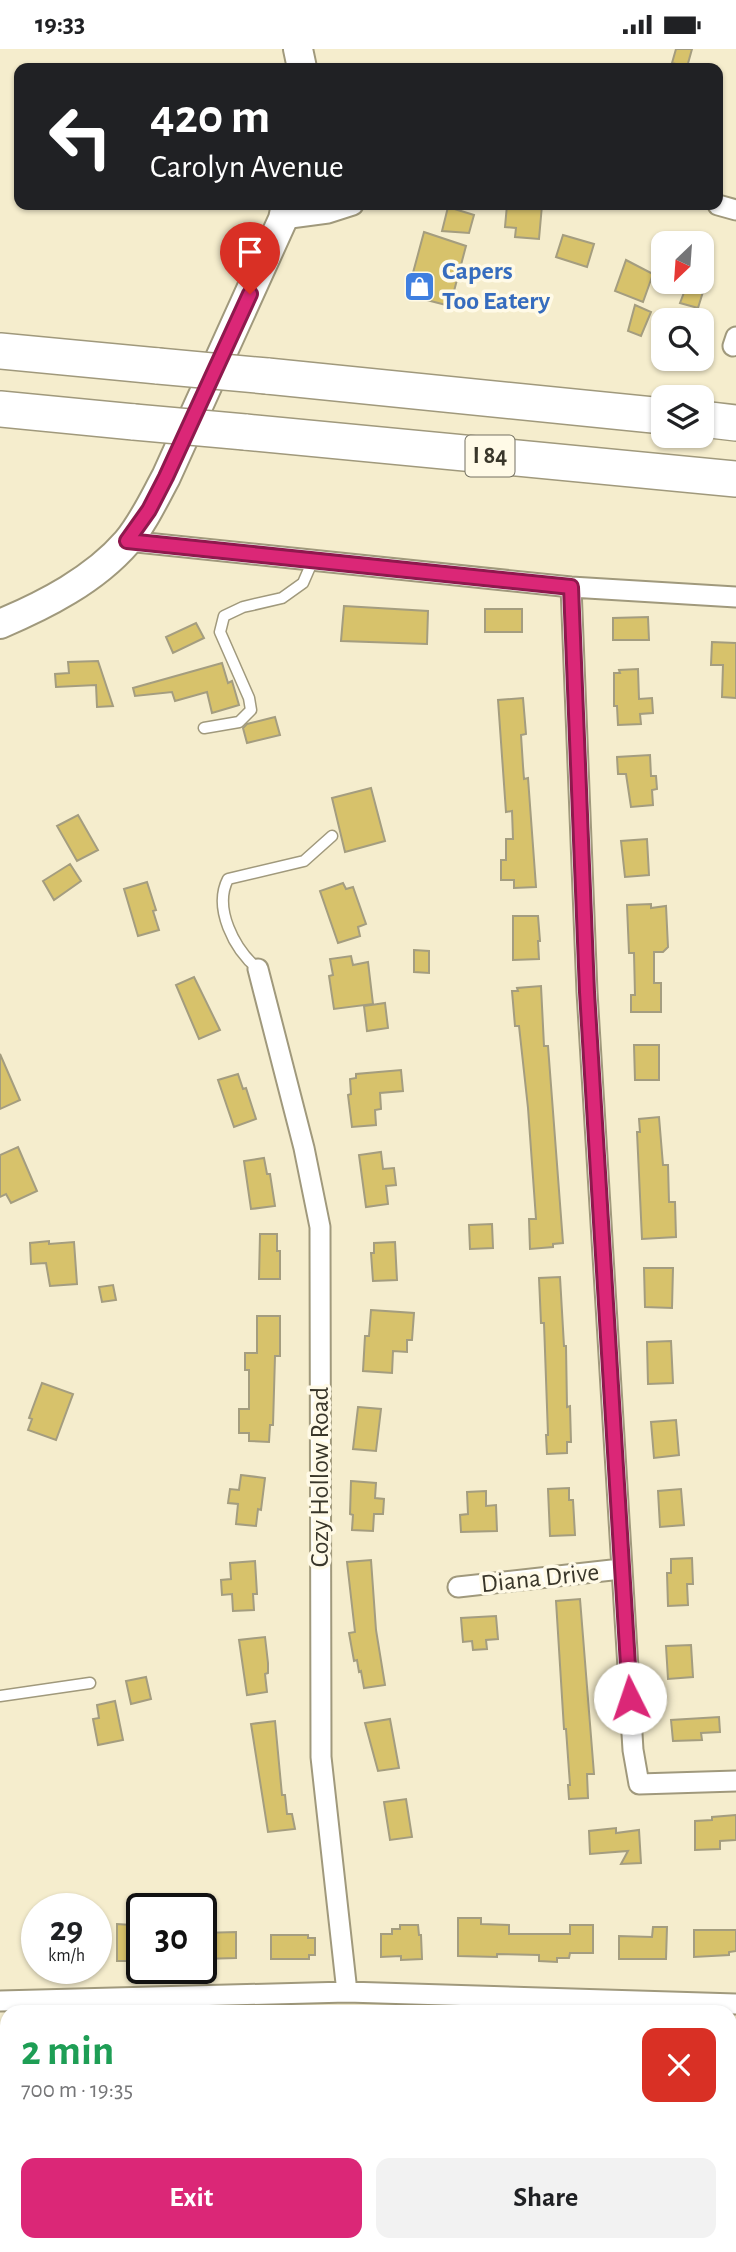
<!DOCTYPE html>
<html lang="en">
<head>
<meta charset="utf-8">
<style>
  :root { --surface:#fff; --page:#f2f2f2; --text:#202124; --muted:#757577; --accent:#db2777 }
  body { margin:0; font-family:"Alegreya Sans",sans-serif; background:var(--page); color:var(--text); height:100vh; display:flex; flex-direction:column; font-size:26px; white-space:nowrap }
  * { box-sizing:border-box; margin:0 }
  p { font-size:23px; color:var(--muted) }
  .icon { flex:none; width:38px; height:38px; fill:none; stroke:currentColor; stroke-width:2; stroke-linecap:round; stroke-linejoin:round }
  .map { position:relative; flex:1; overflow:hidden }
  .drawer { position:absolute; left:0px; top:1956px; width:737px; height:247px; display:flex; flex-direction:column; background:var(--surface); border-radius:21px 21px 0 0; box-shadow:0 2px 5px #0004 }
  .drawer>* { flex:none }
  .hud { position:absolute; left:14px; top:14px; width:709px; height:147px; border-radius:14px; box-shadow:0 2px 5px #0004; background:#202124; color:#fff; overflow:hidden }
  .needle { width:46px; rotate:205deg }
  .tools { position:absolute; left:651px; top:182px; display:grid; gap:14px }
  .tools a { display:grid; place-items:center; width:63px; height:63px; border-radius:14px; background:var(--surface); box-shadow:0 2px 5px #0004; font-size:35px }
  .speed { position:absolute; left:21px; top:1844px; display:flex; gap:14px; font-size:35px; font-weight:700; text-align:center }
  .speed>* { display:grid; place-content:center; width:91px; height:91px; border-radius:50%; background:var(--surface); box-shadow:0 2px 5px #0004; line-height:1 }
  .speed small { font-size:18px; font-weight:400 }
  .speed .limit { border:4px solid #111; border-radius:10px; background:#fff; color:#111 }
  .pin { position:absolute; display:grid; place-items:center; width:60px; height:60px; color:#fff; margin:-72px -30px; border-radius:50% 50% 50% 0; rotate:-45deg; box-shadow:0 0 7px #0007 }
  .pin .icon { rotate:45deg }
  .me { position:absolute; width:77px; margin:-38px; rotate:356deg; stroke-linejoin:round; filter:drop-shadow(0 0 5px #0008) }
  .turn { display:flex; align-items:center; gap:24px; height:147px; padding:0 21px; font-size:32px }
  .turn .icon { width:91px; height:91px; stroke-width:2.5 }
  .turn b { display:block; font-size:49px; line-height:60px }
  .round { display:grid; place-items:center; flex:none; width:74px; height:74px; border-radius:14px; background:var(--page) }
  .summary { display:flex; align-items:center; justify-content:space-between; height:119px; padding:0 21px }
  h1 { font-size:42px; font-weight:700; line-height:52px; color:#1e9e55 }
  .action { display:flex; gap:14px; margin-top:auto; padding:14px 21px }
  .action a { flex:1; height:80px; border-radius:14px; background:var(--accent); color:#fff; font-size:28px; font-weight:700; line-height:80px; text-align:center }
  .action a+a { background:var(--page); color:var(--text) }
  .status { display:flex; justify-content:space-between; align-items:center; height:49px; padding:0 35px; background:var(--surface); direction:ltr }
  .status svg { height:19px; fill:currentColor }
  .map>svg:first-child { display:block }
</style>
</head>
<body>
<div class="status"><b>19:33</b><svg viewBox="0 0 49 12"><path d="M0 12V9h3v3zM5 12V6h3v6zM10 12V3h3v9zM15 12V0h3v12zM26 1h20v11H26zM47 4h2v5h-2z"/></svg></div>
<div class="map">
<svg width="736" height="2203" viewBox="0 0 736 2203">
  <rect width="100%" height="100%" fill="#f5edcd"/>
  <path fill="#d7c26b" stroke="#a49d7f" stroke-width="2" d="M676 0H692L687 18 672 14Z
    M507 156H542L539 190 515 188 516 179 505 178Z
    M448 158 474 166 469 184 442 182Z
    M424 183 466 197 450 257 407 246Z
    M563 186 594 195 587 218 556 208Z
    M626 211 653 225 643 253 615 242Z
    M688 233H706L698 259 680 254Z
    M635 256 651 263 641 287 628 282Z
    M344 557 428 562 427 595 341 592Z
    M485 560H522V583H485Z
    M648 568 649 591H613V569Z
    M196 574 204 589 173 604 166 588Z
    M712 593 736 594V649L722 648 723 616H711Z
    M98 612 113 657 97 658 96 636 56 638 55 625 69 624 68 613Z
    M222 614 228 634 232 632 239 656 212 664 207 643 175 652 172 643 135 647 133 639Z
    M638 620 639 650 652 649 653 664 640 665 641 675 618 676 617 657H614V624H620L619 621Z
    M523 649 526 685 521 686 523 717 524 730 528 729 536 838 514 839V831H501V811H506V790H513L512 762 506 763 498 651Z
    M275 668 280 686 247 694 243 679 247 675Z
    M650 706 651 727H656L657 740 652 741 653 756 631 758 626 725H618L617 708Z
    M371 739 385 792 345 803 332 749Z
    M78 766 98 801 77 812 57 777Z
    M647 790 649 826 625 828 621 792Z
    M70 815 81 832 54 851 43 832Z
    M147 833 156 861 153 862 159 881 138 887 124 840Z
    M343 834 346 840 353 838 366 875 358 878 360 887 338 894 320 842Z
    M651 855V859L666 857 668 898 663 903H654V934H661V963H631V946H635L634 904H629L627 856Z
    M513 867H538L540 892H538L539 910 513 911Z
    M414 901 429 902V924L414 923Z
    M351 907 353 916 368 913 373 955 334 960 329 927 333 926 330 910Z
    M194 928 220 981 199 990 176 936Z
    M541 937 544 997H548L563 1194 553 1195V1198L530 1200 529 1170H536L528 1059 519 977H515L512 942H518L517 939Z
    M385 954 388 979 367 982 364 957Z
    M634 996H659V1031H635Z
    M0 1005 20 1051 0 1060Z
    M401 1021 403 1042 380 1044 381 1060 375 1061 376 1076 352 1078 348 1046 351 1045 350 1030 356 1029V1025Z
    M238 1025 243 1040 246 1039 256 1070 234 1078 218 1031Z
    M659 1068 663 1116H668L669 1153H675L676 1188 642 1190 637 1083H640L639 1070Z
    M18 1098 37 1142 11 1154 6 1145 0 1148V1106Z
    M381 1103 383 1120 394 1119 396 1136 386 1137 388 1155 366 1158 359 1106Z
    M264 1109 267 1125H270L275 1157 251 1160 244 1112Z
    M492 1175 493 1199 470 1200 469 1176Z
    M260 1185H277V1202H280V1230H259Z
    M49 1192V1195L74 1193 77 1235 50 1237 46 1214 31 1215 30 1194Z
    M395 1193 397 1231 373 1232 371 1204H374V1194Z
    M644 1219H673L672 1259 645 1258Z
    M560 1228 564 1297H566L567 1358 570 1357 571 1393H567V1404L547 1405 546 1386H548L544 1274H541L539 1229Z
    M113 1236 116 1251 102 1253 99 1238Z
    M371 1261 414 1264 412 1291H407V1303L393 1302 392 1324 363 1322 365 1287H369Z
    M257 1267H280V1307H275L273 1376H270L269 1393 249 1392V1384H239V1360H249V1321H245V1304H257Z
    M671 1292 673 1334 648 1335 647 1293Z
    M42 1334 73 1345 56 1391 28 1381 32 1370 29 1369Z
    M358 1358 381 1360 376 1402 353 1400Z
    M676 1371 679 1406 654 1409 651 1373Z
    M241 1426 265 1429 261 1461 258 1460 256 1477 236 1475 238 1455 228 1454 230 1440 239 1441Z
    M351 1432 376 1434 375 1449 384 1450 383 1465H374L373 1482 352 1481 353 1466 350 1465Z
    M569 1439V1451H573L575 1486 550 1487 548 1440Z
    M681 1440 684 1476 660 1478 658 1442Z
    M486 1442V1457L496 1456 497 1482 461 1483 460 1466 468 1465 467 1443Z
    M692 1509 693 1535H687L688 1556 668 1557 667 1524H671V1510Z
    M371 1511 376 1581 385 1636 364 1639 361 1622 359 1623 357 1611 354 1612 349 1584 355 1583 347 1513Z
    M255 1512 257 1545H253L254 1561 233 1562 232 1545 222 1546 221 1531 231 1530 230 1514Z
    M580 1550 594 1725H587L588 1749 569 1750 568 1736H570L566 1680H564L556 1552Z
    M496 1567 498 1590 486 1591 487 1600 473 1601 472 1592 463 1593 461 1569Z
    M265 1588 268 1614V1624L265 1625 267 1643 247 1646 239 1591Z
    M691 1596 693 1628 668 1630 666 1597Z
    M146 1628 151 1650 131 1655 126 1632Z
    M115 1652 123 1691 98 1696 93 1670 99 1669 97 1656Z
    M719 1668 720 1683 701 1684 702 1691 673 1692 671 1671Z
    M390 1670 399 1719 378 1722 365 1674Z
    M275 1672 282 1746H285L287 1765H292L295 1780 268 1783 251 1675Z
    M406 1750 412 1788 390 1791 384 1753Z
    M736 1766V1791L720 1792V1800L695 1801V1772L712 1771V1768Z
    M616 1779V1784L639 1781 641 1814 621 1815 628 1802 590 1805 589 1782Z
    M458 1869H481V1875L509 1876V1885H570V1876H593V1904H570L569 1909H557V1913L539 1912V1906L497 1905V1908L458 1907Z
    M117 1875 131 1876V1885H142V1906H132V1912H117Z
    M400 1876H418L419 1886H421L422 1910 401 1911V1907L381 1908V1885H392V1880H400Z
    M653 1878H667L666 1910H619V1887L652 1888Z
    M694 1881H736V1902L729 1903V1906L694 1908Z
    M236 1883V1909L201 1910V1884Z
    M271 1886H308V1889H315V1906H309V1910H271Z"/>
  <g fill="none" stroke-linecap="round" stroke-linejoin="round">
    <defs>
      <path id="service" d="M204 679 239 673 251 661 249 649 220 583 224 567 243 558 282 549 303 534 313 511
        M258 920C234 900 213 859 228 830L304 812 332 787
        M0 1647 90 1634"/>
      <path id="minor" d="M718 156 736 161
        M283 170 328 164 353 156
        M733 297 736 288
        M127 492 571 538 736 548
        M571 538 587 943 633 1701 639 1735 736 1732
        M258 920 304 1099 320 1178 321 1708 347 1943
        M458 1538 621 1520
        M0 1952 347 1943 736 1955
        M716 2196V2203"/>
      <path id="tertiary" d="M0 2000 7 2052
        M10 2203V2196"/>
      <path id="secondary" d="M298 0 302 19
        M0 575C45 556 94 531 127 493 143 474 154 450 166 428L283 170 286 156"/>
      <path id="motorway" d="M0 302 158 317
        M267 327 663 367
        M0 360 134 373
        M702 370 736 374
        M245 383 736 430"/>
    </defs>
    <use href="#service" stroke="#a0997c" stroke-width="13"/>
    <use href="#minor" stroke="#a0997c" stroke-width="23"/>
    <use href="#tertiary" stroke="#a0997c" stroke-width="28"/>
    <use href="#secondary" stroke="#a0997c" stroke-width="32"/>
    <use href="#motorway" stroke="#a0997c" stroke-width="38"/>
    <use href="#service" stroke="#fff" stroke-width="10"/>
    <use href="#minor" stroke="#fff" stroke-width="19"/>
    <use href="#tertiary" stroke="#fff" stroke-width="24"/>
    <use href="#secondary" stroke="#fff" stroke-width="28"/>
    <use href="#motorway" stroke="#fff" stroke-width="35"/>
    <defs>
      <path id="motorway-bridge" d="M158 317 267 327
        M134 373 245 383"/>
    </defs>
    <use href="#motorway-bridge" stroke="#a0997c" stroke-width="38" stroke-linecap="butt"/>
    <use href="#motorway-bridge" stroke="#fff" stroke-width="35"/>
  </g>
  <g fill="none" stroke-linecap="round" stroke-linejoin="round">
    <defs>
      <path id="route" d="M250 245 166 428 149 461 127 492 571 538 587 943 630 1649"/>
    </defs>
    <use href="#route" stroke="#8e194d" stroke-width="18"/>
    <use href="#route" stroke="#db2777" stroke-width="12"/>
  </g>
  <defs>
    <symbol id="shop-square" viewBox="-11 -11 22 22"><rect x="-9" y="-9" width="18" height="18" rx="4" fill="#3f7fe0" stroke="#fffae7"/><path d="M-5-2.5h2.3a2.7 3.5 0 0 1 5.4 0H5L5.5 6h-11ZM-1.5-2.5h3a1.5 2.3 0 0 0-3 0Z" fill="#fff"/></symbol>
  </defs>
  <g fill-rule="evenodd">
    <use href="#shop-square" x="402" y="220" width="35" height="35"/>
  </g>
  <g text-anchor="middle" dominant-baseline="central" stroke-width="7" stroke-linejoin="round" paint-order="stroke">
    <rect fill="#fffae7" stroke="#747163" stroke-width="2" x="465.5" y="386.5" width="49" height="41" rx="5"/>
    <g font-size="24" font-weight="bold" fill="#39362a">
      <text x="490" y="407">I 84</text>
    </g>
    <g font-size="26" font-weight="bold" fill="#366cbe" stroke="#fffae7" text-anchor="start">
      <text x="442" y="222">Capers<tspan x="442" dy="30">Too Eatery</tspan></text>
    </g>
    <g font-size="26" fill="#39362a" stroke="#fffae7">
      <text transform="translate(320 1428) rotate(-90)">Cozy Hollow Road</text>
      <text transform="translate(540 1529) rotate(-6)">Diana Drive</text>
    </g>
  </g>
</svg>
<div class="tools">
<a><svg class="needle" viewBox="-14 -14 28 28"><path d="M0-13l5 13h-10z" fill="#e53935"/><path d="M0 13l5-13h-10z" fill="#757577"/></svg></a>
<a><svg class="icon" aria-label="search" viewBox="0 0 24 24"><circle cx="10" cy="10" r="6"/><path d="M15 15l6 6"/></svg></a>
<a><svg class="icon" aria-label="layers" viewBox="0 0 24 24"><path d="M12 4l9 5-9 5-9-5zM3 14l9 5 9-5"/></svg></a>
</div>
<div class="speed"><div>29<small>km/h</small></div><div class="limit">30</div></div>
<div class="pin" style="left:250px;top:245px;background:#d93025"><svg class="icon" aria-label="arrive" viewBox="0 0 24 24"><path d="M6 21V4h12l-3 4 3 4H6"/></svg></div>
<svg class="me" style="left:630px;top:1649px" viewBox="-20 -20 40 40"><circle r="19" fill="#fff"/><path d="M0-13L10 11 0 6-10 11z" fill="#db2777"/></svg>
<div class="hud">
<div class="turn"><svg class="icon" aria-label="left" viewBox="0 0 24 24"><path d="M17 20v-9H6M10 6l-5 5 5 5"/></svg><div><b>420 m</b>Carolyn Avenue</div></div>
</div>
<section class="drawer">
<div class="summary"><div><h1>2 min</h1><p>700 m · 19:35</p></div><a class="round" style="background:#d93025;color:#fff"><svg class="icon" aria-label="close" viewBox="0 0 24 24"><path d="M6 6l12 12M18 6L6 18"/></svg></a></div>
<div class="action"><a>Exit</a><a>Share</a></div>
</section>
</div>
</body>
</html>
